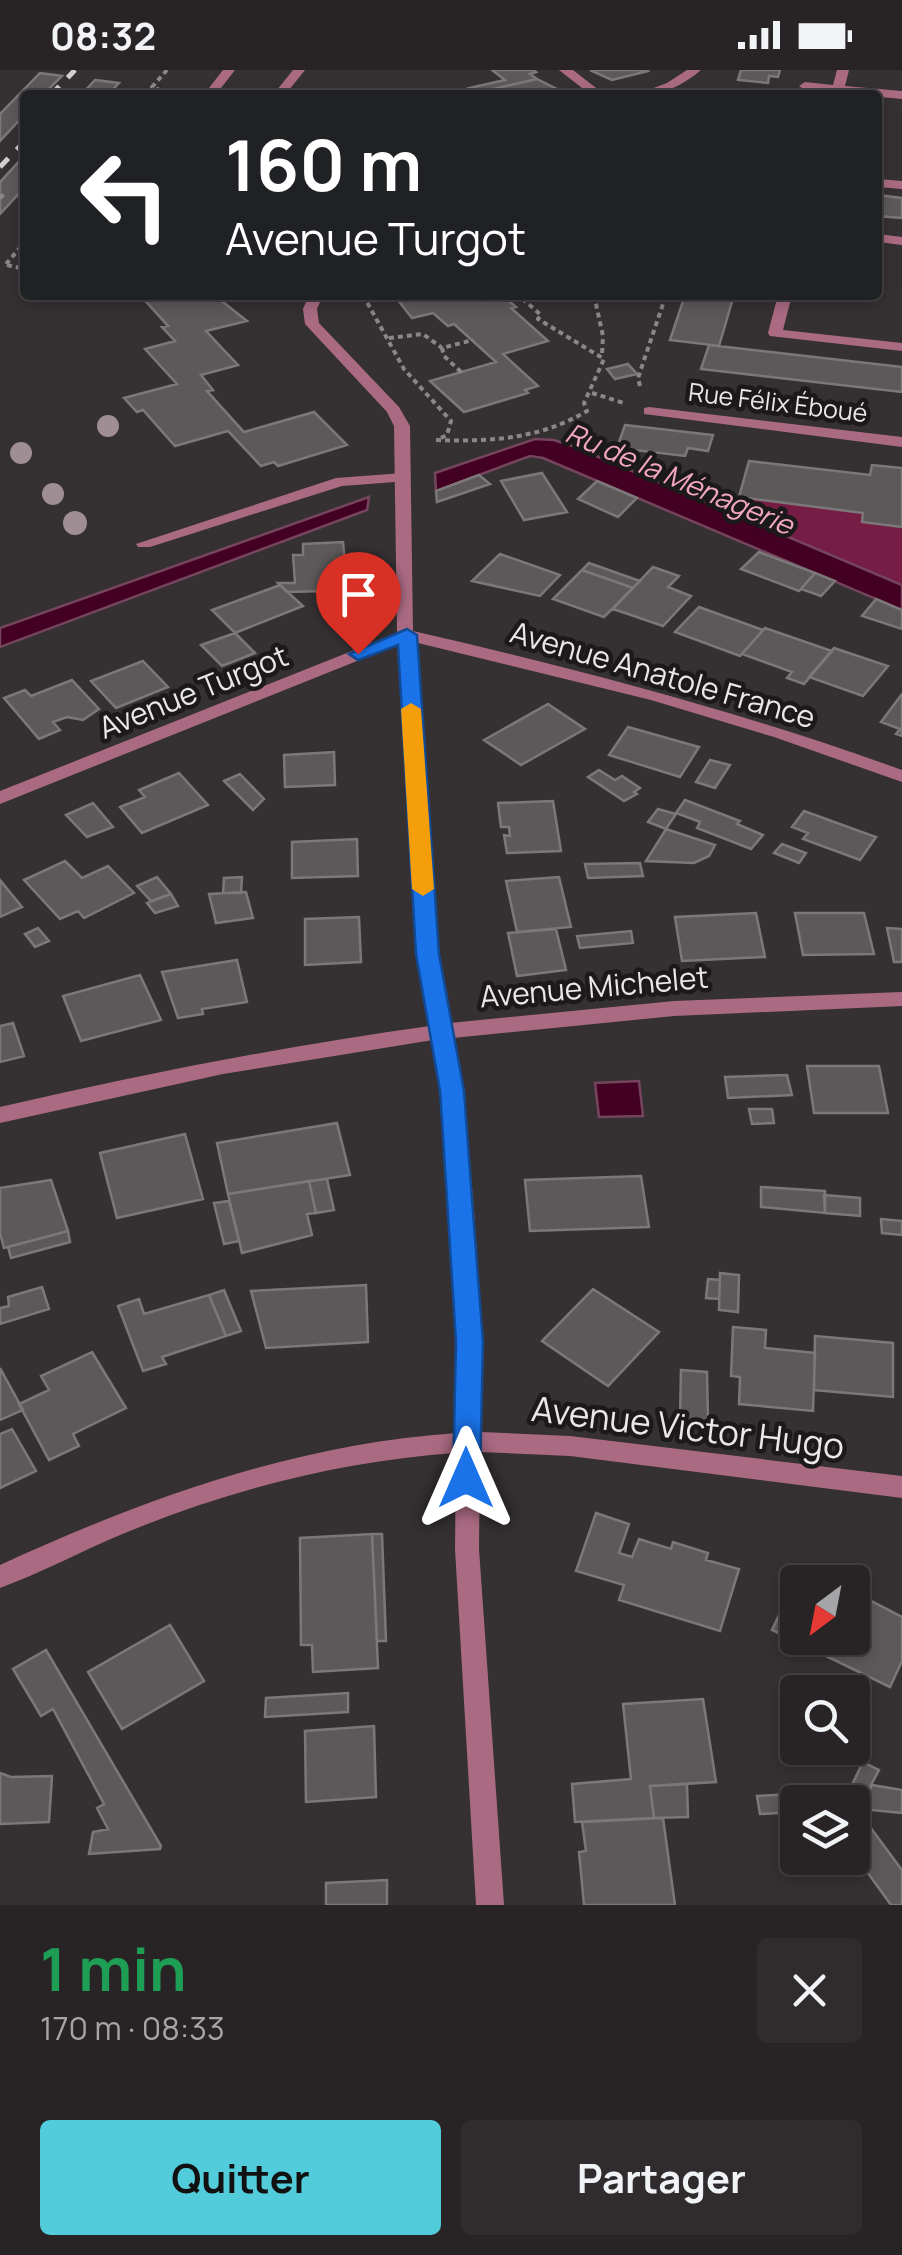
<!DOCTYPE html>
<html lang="fr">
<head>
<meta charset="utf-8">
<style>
  :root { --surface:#282426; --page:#302c2e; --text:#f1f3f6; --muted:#a5a4a7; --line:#444143; --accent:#52cbda }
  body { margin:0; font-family:Manrope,sans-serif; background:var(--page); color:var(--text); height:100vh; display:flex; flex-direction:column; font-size:38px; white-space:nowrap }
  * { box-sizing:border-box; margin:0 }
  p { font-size:32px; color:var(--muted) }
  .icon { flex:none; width:55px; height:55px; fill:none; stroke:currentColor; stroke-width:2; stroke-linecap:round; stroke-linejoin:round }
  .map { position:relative; height:1835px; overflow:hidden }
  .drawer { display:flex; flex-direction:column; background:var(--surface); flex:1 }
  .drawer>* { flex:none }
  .top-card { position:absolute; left:20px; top:20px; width:862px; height:210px; border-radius:10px; box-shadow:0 5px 15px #0003,0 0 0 2px var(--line); background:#202124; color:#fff; overflow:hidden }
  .needle { width:65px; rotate:212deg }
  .tools { position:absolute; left:780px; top:1495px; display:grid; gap:20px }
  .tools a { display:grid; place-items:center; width:90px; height:90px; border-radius:10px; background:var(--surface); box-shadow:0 5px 15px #0003,0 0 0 2px var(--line); font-size:50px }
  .pin { position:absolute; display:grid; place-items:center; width:85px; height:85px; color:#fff; margin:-102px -42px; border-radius:50% 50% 50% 0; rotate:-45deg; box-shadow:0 0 10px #0007 }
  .pin .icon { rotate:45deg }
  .me { position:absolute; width:110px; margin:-55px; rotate:0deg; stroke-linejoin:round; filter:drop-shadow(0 0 8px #0008) }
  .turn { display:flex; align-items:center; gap:35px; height:210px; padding:0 40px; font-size:45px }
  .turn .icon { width:130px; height:130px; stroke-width:2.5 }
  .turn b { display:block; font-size:70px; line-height:85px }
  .round { display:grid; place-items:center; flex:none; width:105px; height:105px; border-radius:10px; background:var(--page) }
  .head { display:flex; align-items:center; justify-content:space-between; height:170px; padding:0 40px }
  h1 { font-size:60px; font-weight:700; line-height:75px; color:#1e9e55 }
  .action { display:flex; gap:20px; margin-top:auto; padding:20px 40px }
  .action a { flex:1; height:115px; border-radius:10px; background:var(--accent); color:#111; font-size:40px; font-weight:700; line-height:115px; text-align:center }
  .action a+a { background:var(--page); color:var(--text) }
  .status { display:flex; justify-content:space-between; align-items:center; height:70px; padding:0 50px; background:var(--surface); direction:ltr }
  .status svg { height:28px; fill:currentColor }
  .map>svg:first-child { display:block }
</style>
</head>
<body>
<div class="status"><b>08:32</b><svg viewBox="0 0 49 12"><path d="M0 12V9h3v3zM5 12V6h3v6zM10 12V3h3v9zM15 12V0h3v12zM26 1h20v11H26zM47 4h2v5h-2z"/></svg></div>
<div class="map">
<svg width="902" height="1835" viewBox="0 0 902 1835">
  <rect width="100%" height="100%" fill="#353032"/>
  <path fill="#761d46" d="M739 427 863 443V452L902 457V515L723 440Z"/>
  <path fill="#430022" stroke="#75455d" stroke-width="2.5" d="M535 369 554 370 575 377 902 515V540L543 388 530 386 436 421 435 403Z
    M369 427 367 440 0 577V558Z
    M639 1011 643 1046 599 1047 595 1013Z"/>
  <path fill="#5d595a" stroke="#7c7779" stroke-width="2.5" d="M492 0H533L536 2 530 4 537 9 476 23 469 18 505 10Z
    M590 0H647L648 1 612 10Z
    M741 0H780L778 7 769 6 768 13 738 10Z
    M40 3 62 6 43 25H25V44L0 71V44Z
    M537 9 563 22 501 25 493 19Z
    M95 10 119 13 108 25H81Z
    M25 85V117L0 144V112Z
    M878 125 902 128V148L878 146Z
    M140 225H214L247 251 206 261 238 295 201 305 213 320 207 321 244 362 314 342 347 375 278 396 274 392 261 396 228 361 175 376 143 340 137 342 124 328 177 314 145 279 175 271 162 257 168 256Z
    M394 225H475L482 231 502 225 516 237 511 238 548 271 503 284 538 316 525 320 528 323 464 342 430 311 496 292 454 254 448 256 433 243 412 248Z
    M685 225H734L719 276 670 270Z
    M709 275 902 297V322L701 299Z
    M628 294 637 304 615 309 607 299Z
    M625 355 713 365 708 381 688 378 685 386 617 378Z
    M749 391 870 405 872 395 902 398V457L862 452 863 443 739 427Z
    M542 403 567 442 524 450 501 411Z
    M479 405 490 414 437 432 436 421Z
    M597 411 637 428 618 447 578 429Z
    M343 472 347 513 325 514V521L287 522 278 513H295L293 485H303V474Z
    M759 482 815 503 799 521 741 499Z
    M500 484 560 505 540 526 472 511Z
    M589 493 640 511 633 518 582 500Z
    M653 497 679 506 668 517 691 526 663 556 613 539Z
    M582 500 633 518 604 547 553 529Z
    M815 503 835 511 821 526 801 519Z
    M280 515 303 536 235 563 212 540Z
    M876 529 902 540V559L862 546Z
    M699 537 763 560 740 586 675 562Z
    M765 558 832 581 804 614 787 608 792 602 742 584Z
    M235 563 255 583 222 596 201 575Z
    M834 578 888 596 863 626 809 607Z
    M143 591 168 617 116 638 91 611Z
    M72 610 99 639 83 650 67 647 53 652 60 660 39 669 4 628 25 620 31 626Z
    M902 624V666L896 664 900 659 881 652Z
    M548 634 585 659 521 695 484 670Z
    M628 657 699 677 680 707 609 685Z
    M334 682 335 715 285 717 284 685Z
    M710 690 730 695 715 718 696 712Z
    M599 700 615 710 622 706 640 718 634 722 637 724 624 731 588 707Z
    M179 703 208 735 142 763 120 737 145 727 139 720Z
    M240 704 264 729 253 740 224 711Z
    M685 730 740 751 737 754 763 765 751 779 697 758 700 752 676 743Z
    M553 731 561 781 507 783 504 765 510 766 509 757H501L498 733Z
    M93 733 113 757 87 767 66 745Z
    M658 739 676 744 666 759 648 752Z
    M804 741 876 767 860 790 803 769 808 763 792 757Z
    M666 759 715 775 709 786 694 793 646 791Z
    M357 769 358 806 292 808V772Z
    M782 774 806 783 799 793 774 783Z
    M65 791 82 808 108 796 134 823 84 848 78 841 60 849 24 810Z
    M640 793 643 806 588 808 585 794Z
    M157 807 171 824 151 831 137 816Z
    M242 807 241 823H223L224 808Z
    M559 807 571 857 517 862 506 811Z
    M0 810 22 837 0 847Z
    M246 822 253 848 216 853 209 824Z
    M171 824 178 836 155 843 147 833Z
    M756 843 765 887 682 891 675 847Z
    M795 843H864L874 884 803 885Z
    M359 847 361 892 305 895V849Z
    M38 858 49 871 35 877 25 864Z
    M887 858 902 859V892H894Z
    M556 859 566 900 517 906 508 863Z
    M631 861 633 873 580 878 577 866Z
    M237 890 247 932 202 939 203 944 178 948 162 902Z
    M140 905 161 950 81 971 63 926Z
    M13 953 24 986 0 992V956Z
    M807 996H879L888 1043H814Z
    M787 1005 792 1025 728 1028 725 1007Z
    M749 1039H772L774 1053 752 1054Z
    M337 1053 350 1105 228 1124 217 1073Z
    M185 1064 203 1129 117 1148 100 1083Z
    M641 1106 649 1157 530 1161 525 1110Z
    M327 1109 334 1140 316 1143 309 1111Z
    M51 1110 68 1161 4 1178 0 1163V1118Z
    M309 1111 316 1143 307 1144 312 1165 242 1183 228 1124Z
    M761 1117 825 1121V1143L761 1137Z
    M824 1125 860 1128V1146L825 1143Z
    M229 1131 239 1171 224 1174 214 1133Z
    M881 1149 902 1151V1165L882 1163Z
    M68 1161 70 1172 11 1188 8 1177Z
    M720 1203 739 1205 738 1242 719 1240Z
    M708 1209 720 1210 719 1229 706 1228Z
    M366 1215 368 1272 266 1278 251 1221Z
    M42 1217 49 1239 0 1254V1238L9 1236 8 1227Z
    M593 1219 659 1262 608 1316 542 1271Z
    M224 1220 241 1261 226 1266 209 1225Z
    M209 1225 226 1266 162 1287 166 1294 143 1301 118 1236 139 1229 144 1244Z
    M733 1257 766 1260 765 1278 815 1283 813 1341 739 1334 740 1307 731 1306Z
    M815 1266 893 1273V1327L814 1320Z
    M92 1282 126 1338 73 1364 79 1376 49 1390 19 1334 49 1320 41 1306Z
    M0 1298 23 1340 0 1350Z
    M681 1300 707 1302 708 1350 680 1349Z
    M12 1359 36 1401 0 1418V1364Z
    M596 1443 629 1454 619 1483 632 1487 639 1469 671 1479 673 1472 708 1483 706 1490 739 1499 720 1561 619 1530 624 1515 576 1501Z
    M372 1464H382L386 1571H377Z
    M372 1464 378 1598 313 1602 312 1575H301L300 1468Z
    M802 1497 835 1512H798V1568H852V1521L902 1547V1591L890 1617 772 1560Z
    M170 1555 204 1611 122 1659 88 1602Z
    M46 1580 161 1776 160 1779 89 1784 93 1762 108 1759 97 1738 104 1734 53 1639 41 1646 13 1599Z
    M348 1623V1642L265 1647 266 1628Z
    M703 1629 716 1712 650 1716 654 1748 575 1752 572 1714 631 1709 623 1634Z
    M374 1656 376 1727 306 1732 305 1661Z
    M863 1692 879 1700 858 1740 847 1725Z
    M0 1703 11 1707 52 1706 49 1752 0 1754Z
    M687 1714 688 1747 654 1748 650 1716Z
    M872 1715 902 1720V1743L861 1739Z
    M822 1722 825 1732H798V1742L760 1744 757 1726Z
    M859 1742 902 1800V1835H891L852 1781V1758Z
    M663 1748 675 1835H584L579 1782 586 1781 582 1752Z
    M387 1810V1835H326V1813Z"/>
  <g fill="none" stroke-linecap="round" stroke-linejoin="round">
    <path stroke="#8b8788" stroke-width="4" stroke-dasharray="5 4" stroke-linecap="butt" d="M167 0 152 17 173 25
      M0 128 6 122
      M6 194 25 172
      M7 195 25 199
      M54 225H60
      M363 225 404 299 451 351 447 365 439 369
      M594 225 603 266 602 284
      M389 268 423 264 442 278
      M461 302 444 286 442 278 473 270
      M640 316 638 308 666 225
      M592 323 624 333
      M436 370C490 372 540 369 587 341L584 333 604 289 538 249 541 245 518 225"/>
    <path fill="#aa6b82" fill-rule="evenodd" d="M223 0H235L221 18 222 25H210L209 18Z
      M293 0H305L285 25H273Z
      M878 164 902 167V175L878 172Z
      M281 225H319L321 228C312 235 290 232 281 225Z
      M778 225H792L783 260 902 273V281L770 266 768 263Z
      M403 403 411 408 408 411 342 416 150 477H138L136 474 336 408Z"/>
    <path fill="#aa6b82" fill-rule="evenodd" d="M559 0H573L605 25H591Z
      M687 0H701C681 17 662 25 635 25L667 13Z
      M837 0H849L845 16 902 21V29L805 20 799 16 805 12 833 15Z
      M878 109 902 111V119L878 117Z
      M309 225H323L317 239 319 253 399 337 410 356 413 561C579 599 742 642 902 700V712L774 667 651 630 414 572 438 885 450 953 674 931 902 922V936L674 946 453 968C475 1092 482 1235 481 1362L570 1366 902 1406V1428L570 1386 480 1382 479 1479 504 1835H476L455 1479 456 1383C340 1391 228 1420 120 1465 80 1482 41 1503 0 1518V1495C146 1428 295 1374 457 1363L458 1272 442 1021 433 970 223 1004 0 1053V1037C143 1004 285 976 430 956L418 885 397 575 0 734V721L397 563 394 356 387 342 305 254 303 239Z
      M649 337 902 367V377L644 344V338Z"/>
    <path stroke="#d2cfd0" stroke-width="5" stroke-dasharray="12 12" stroke-linecap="butt" d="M51 25 75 0
      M0 97 25 71"/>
  </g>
  <g fill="#9f8e94">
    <circle cx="108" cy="356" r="11"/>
    <circle cx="21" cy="383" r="11"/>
    <circle cx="53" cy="424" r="11"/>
    <circle cx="75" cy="453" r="12"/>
  </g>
  <path fill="#1a73e8" stroke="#114b97" stroke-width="2.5" d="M407 559 417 565 439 884 464 1021 472 1129 483 1272 480 1408 476 1416 466 1419 457 1416 453 1408 456 1272 447 1129 440 1021 416 884 398 575 358 590 349 584Z"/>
  <path fill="#f59e0b" d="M411 633 421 639 434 819 423 826 412 819 401 639Z"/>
  <g text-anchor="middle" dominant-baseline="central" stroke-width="9" stroke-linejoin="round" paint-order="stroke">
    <g font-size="25" fill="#eae7e8" stroke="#1b191a">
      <text transform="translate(778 332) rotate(7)">Rue Félix Éboué</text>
    </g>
    <g font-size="28" font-style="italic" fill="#f2a6c1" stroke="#1b191a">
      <text transform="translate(680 408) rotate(23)">Ru de la Ménagerie</text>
    </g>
    <g font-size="30" fill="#eae7e8" stroke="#1b191a">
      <text transform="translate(663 604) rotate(16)">Avenue Anatole France</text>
      <text transform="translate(193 621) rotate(-22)">Avenue Turgot</text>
      <text transform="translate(594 916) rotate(-5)">Avenue Michelet</text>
    </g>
    <g font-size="35" fill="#eae7e8" stroke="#1b191a">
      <text transform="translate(688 1357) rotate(7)">Avenue Victor Hugo</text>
    </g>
  </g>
</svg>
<div class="tools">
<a><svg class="needle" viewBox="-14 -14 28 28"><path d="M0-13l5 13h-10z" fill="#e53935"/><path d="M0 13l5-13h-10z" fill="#a5a4a7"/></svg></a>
<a><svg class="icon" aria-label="search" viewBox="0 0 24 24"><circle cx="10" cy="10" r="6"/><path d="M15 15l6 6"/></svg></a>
<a><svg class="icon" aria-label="layers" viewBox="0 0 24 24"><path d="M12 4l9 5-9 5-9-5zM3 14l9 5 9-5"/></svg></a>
</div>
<div class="pin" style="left:358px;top:584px;background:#d93025"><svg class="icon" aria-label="arrive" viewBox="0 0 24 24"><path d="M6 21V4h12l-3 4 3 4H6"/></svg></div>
<svg class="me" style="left:466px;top:1408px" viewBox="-20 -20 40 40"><path d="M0-17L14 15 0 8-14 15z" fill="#1a73e8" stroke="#fff" stroke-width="4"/></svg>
<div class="top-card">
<div class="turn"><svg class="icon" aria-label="left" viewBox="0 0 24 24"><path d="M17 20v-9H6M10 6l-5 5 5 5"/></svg><div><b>160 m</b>Avenue Turgot</div></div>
</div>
</div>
<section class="drawer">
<div class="head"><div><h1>1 min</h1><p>170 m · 08:33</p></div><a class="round"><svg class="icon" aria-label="close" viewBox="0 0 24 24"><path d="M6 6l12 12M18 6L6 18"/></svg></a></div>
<div class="action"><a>Quitter</a><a>Partager</a></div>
</section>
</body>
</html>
